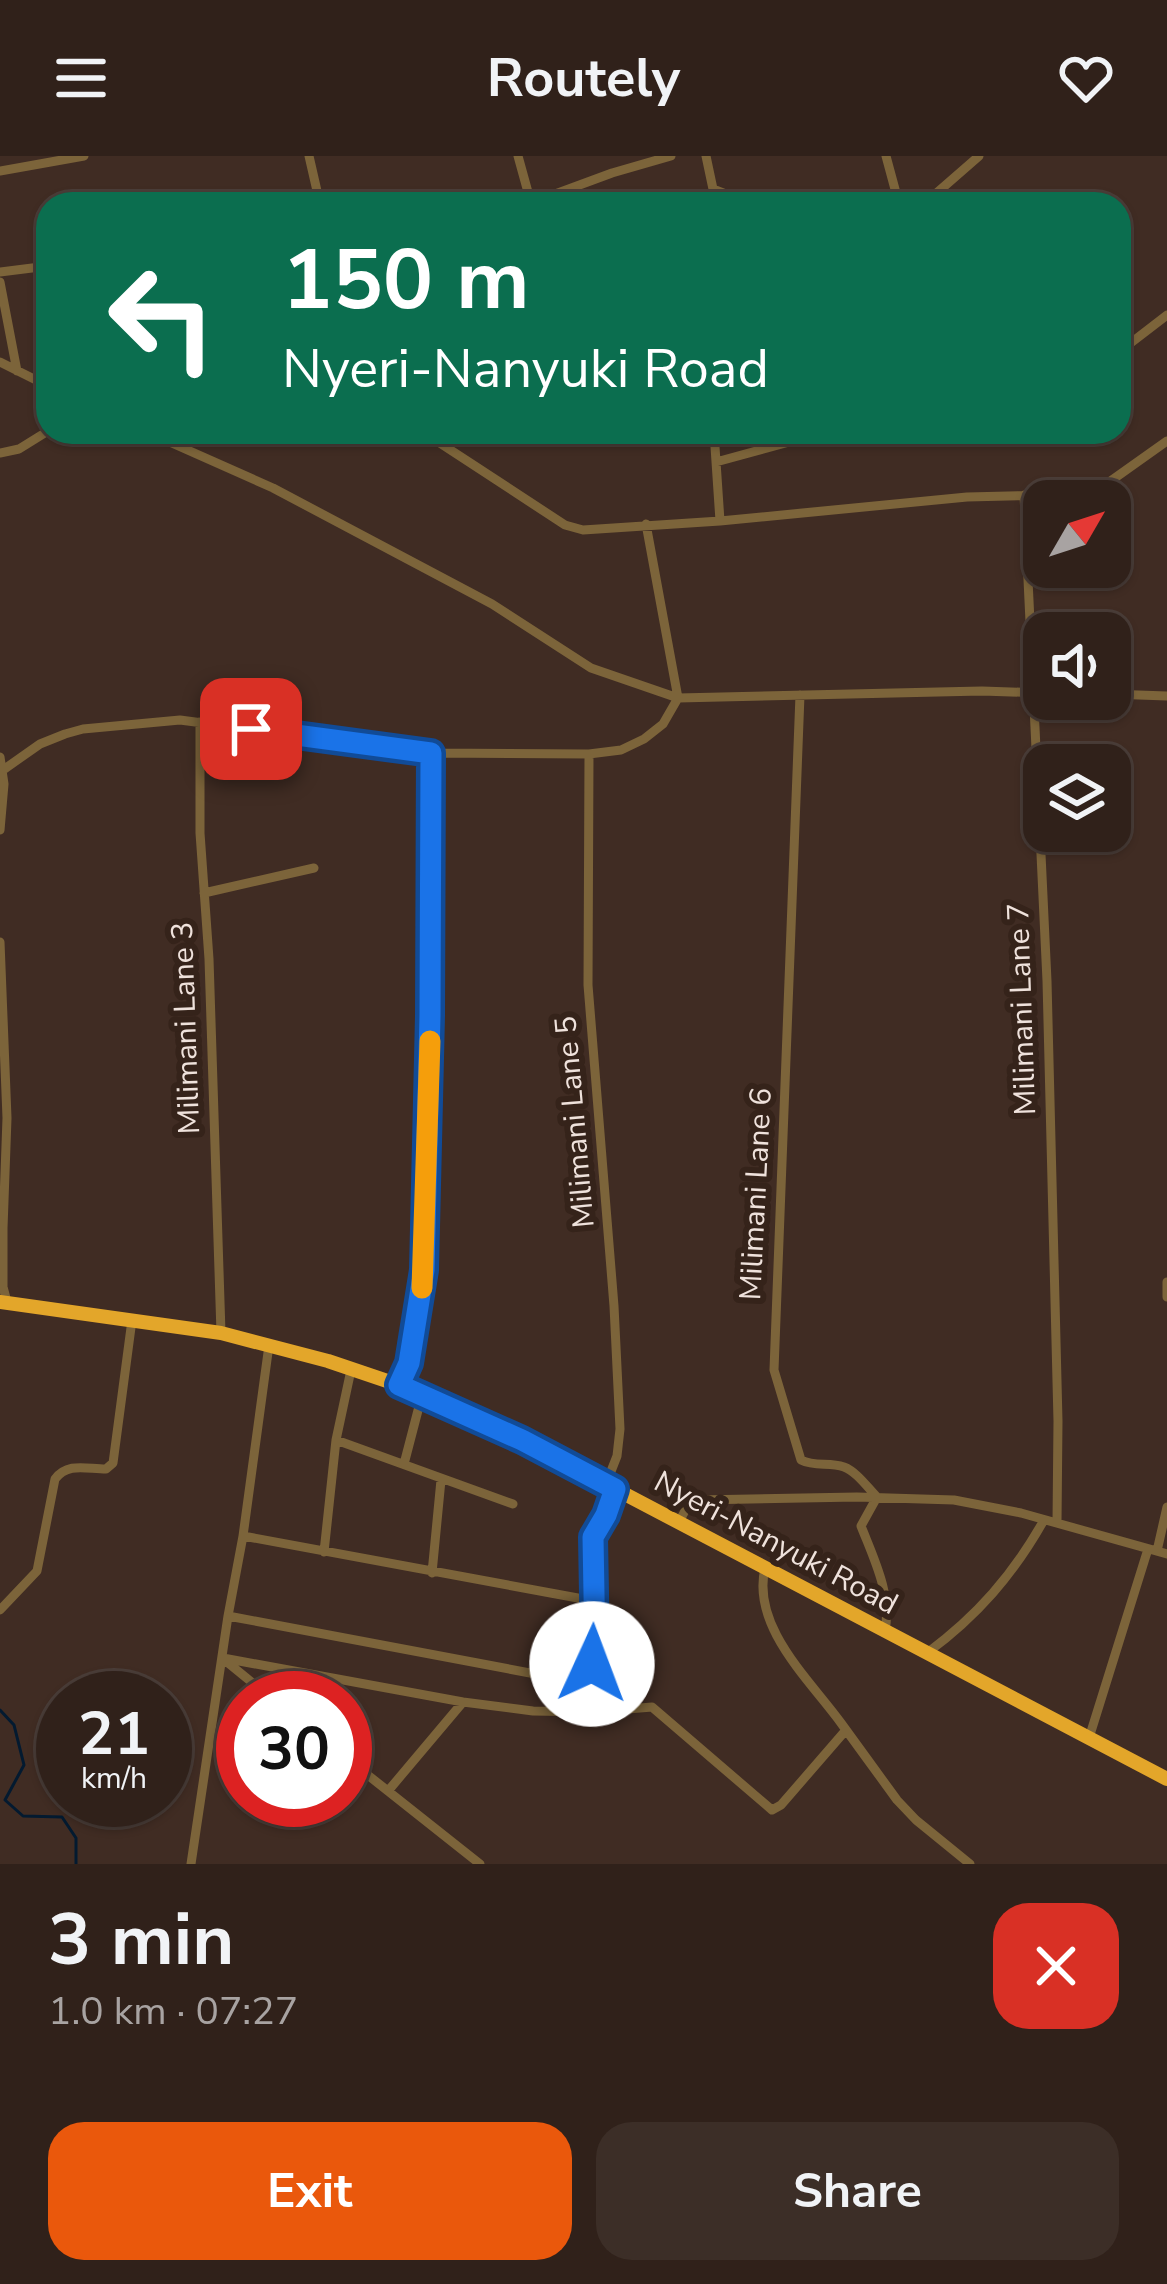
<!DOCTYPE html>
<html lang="en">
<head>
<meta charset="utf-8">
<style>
  :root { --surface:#30211a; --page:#3c2e27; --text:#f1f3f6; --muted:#a8a3a2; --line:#4b3e39; --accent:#ea580c }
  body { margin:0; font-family:"Nunito Sans",sans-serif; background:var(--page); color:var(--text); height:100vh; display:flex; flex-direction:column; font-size:45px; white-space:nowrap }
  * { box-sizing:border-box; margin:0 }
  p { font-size:39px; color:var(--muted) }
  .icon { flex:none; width:66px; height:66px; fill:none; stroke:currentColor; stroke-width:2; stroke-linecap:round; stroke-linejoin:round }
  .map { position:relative; height:1708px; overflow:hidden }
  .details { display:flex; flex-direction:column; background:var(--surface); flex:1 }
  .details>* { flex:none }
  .top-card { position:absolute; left:36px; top:36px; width:1095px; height:252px; border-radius:36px; box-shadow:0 3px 9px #0004,0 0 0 3px var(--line); background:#0b6e4f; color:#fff; overflow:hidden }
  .needle { width:78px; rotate:51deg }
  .fabs { position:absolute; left:1023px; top:324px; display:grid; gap:24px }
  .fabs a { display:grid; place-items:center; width:108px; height:108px; border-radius:24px; background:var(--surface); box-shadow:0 3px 9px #0004,0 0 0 3px var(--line); font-size:60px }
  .speed { position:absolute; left:36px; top:1515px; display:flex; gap:24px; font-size:60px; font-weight:700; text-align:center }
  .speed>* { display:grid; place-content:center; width:156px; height:156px; border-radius:50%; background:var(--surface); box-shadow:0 3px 9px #0004,0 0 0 3px var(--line); line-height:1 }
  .speed small { font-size:30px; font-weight:400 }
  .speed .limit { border:18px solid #d22; background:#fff; color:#111 }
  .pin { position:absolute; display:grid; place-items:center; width:102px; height:102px; color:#fff; margin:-51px; border-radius:24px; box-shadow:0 6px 18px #0006 }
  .me { position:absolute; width:132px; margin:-66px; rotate:2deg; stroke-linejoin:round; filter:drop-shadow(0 0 9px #0008) }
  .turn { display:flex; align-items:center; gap:42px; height:252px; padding:0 48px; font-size:54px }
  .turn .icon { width:156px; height:156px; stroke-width:2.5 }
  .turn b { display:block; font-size:84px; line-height:102px }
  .round { display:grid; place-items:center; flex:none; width:126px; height:126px; border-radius:36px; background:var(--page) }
  .summary { display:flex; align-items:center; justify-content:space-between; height:204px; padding:0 48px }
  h1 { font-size:72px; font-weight:700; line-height:90px }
  .action { display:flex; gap:24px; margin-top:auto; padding:24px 48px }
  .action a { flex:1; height:138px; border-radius:36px; background:var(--accent); color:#fff; font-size:48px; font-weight:700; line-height:138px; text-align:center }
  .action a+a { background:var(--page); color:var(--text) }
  header { display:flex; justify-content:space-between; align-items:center; height:156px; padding:0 48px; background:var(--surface); font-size:54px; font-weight:700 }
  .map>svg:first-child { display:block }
</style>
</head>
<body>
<header><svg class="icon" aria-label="menu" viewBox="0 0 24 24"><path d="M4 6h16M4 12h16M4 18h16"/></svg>Routely<svg class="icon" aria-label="heart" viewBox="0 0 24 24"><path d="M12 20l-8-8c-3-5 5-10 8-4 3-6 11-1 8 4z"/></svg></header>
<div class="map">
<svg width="1167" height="1708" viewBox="0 0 1167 1708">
  <rect width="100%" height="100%" fill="#402c23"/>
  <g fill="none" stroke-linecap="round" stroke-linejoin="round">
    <path stroke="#031a30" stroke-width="3" d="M0 1554 14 1569 24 1609 5 1644 23 1660 62 1661 76 1682V1708"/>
    <path stroke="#7c643a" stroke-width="9" d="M309 0 320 48
      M518 0 531 47
      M706 0 713 33 731 40 799 48
      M886 0 899 48
      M0 15 84 0
      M528 48 612 17 671 0
      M924 48 979 0
      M0 116 48 110
      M0 126 17 215
      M1119 196 1167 159
      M0 206 48 230
      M147 276 273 332 492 448 591 512 678 542 982 535 1044 537
      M423 276 565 369 583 374 720 365 967 341 1085 338 1105 329 1167 285
      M714 276 720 365
      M0 297 19 293 48 275
      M716 306 826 276
      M1024 339 1047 825 1058 1265 1057 1366
      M1110 538 1167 540
      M800 539 774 1214 801 1304C815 1311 829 1306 844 1311 857 1316 867 1331 877 1341L861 1370C874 1403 892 1439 885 1475
      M200 566V677L209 803 221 1177
      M431 597 589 598 621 594 644 583 663 568 678 542 646 368
      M589 598 588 829 614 1150 620 1273 617 1300 606 1328
      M0 601 4 628 0 674
      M3 614 40 588 65 578 83 573 180 564 431 597 430 860 424 1114 409 1207 399 1229
      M204 737 314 712
      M0 786 7 962 3 1072V1131L7 1146
      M1167 1126V1141
      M336 1284 513 1348
      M404 1308 422 1239
      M679 1366 687 1351 698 1344 857 1341 954 1344 1021 1357 1167 1398
      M243 1380 594 1445
      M1157 1395 1167 1351
      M324 1396 336 1284 351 1214
      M765 1412C751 1471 810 1524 841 1567 860 1593 878 1618 897 1644L916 1664 970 1708
      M432 1417 441 1324
      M0 1454 37 1415 55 1323C68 1306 86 1313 106 1313L113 1307 132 1164
      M228 1460 562 1523 578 1524 589 1515 595 1495 593 1380 606 1359 615 1333
      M927 1497C977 1460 1013 1419 1044 1364
      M223 1502 463 1546 533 1555 591 1556 652 1551 772 1654 781 1649 846 1574
      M227 1506 271 1542
      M1089 1582 1148 1393
      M345 1601 480 1708
      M388 1635 463 1546
      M191 1708 228 1460 243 1380 269 1189"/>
    <path stroke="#e3a62a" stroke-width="14" d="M0 1146 221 1177 328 1205 399 1229 522 1284 1167 1623"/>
  </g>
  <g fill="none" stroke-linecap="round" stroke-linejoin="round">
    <defs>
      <path id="route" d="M251 573 431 597 430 860 424 1114 409 1207 399 1229 522 1284 615 1333 606 1359 593 1381 595 1495 592 1508"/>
    </defs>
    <use href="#route" stroke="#114b97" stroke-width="30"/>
    <use href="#route" stroke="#1a73e8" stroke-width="21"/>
    <path stroke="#f59e0b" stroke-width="21" d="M422 1132 430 885"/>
  </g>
  <g text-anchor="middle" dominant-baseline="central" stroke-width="12" stroke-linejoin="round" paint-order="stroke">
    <g font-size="30" fill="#efe2dc" stroke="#35231a">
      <text transform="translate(1022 853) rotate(-92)">Milimani Lane 7</text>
      <text transform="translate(186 872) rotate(-92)">Milimani Lane 3</text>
      <text transform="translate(575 966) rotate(-95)">Milimani Lane 5</text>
      <text transform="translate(756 1038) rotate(-87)">Milimani Lane 6</text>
      <text transform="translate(776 1387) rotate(28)">Nyeri-Nanyuki Road</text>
    </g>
  </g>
</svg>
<div class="fabs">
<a><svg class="needle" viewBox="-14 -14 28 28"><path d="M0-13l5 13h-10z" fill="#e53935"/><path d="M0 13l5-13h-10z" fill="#a8a3a2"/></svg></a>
<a><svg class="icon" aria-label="sound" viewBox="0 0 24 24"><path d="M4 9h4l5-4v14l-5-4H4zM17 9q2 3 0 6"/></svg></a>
<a><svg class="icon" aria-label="layers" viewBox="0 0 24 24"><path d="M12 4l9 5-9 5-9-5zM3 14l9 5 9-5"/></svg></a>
</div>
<div class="speed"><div>21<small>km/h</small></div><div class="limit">30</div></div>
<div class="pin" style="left:251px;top:573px;background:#d93025"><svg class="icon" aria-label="arrive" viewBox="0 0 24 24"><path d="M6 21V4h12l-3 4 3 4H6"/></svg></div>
<svg class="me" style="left:592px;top:1508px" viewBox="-20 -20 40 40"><circle r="19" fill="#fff"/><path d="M0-13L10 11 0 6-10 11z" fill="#1a73e8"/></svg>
<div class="top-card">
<div class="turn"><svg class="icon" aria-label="left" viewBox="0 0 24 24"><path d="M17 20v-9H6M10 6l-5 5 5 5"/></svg><div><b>150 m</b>Nyeri-Nanyuki Road</div></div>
</div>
</div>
<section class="details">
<div class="summary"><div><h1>3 min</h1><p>1.0 km · 07:27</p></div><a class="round" style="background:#d93025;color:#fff"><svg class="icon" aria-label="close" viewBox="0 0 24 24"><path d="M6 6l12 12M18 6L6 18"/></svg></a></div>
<div class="action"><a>Exit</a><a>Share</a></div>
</section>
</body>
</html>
